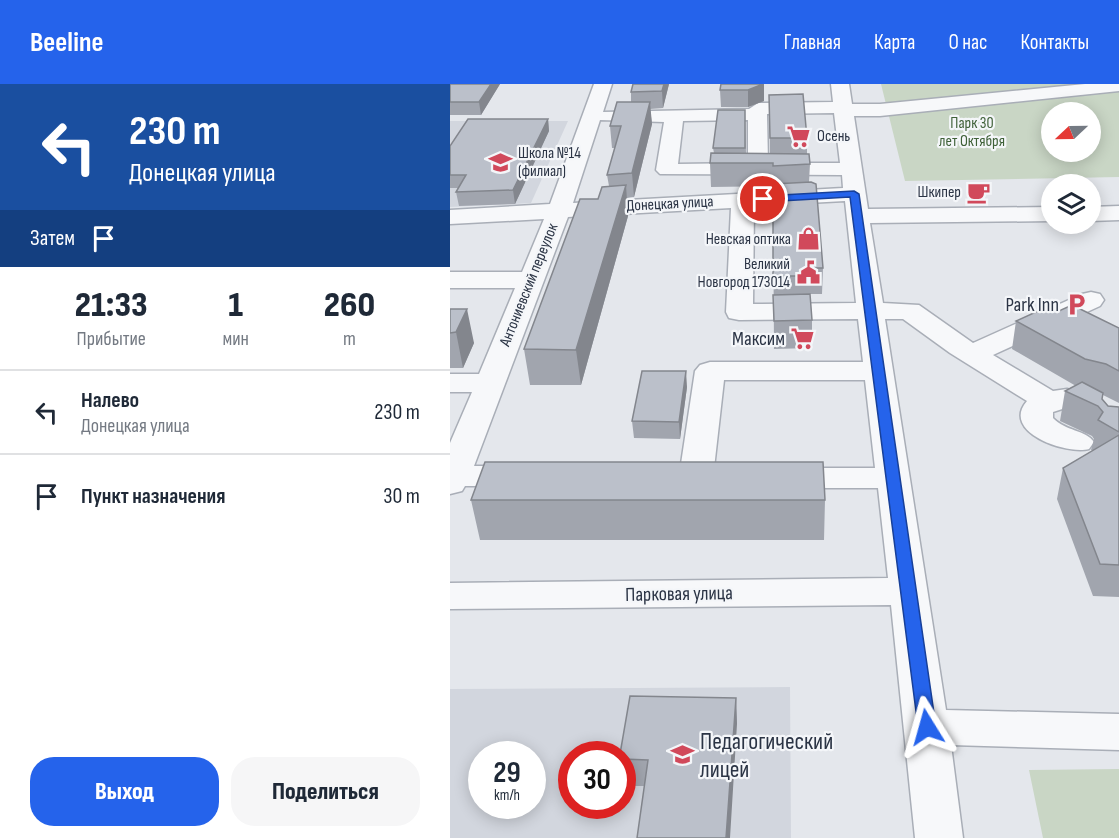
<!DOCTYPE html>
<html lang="ru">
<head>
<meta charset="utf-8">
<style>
  :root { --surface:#fff; --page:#f6f6f7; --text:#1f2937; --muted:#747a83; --line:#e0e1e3; --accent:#2563eb }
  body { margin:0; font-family:"Sofia Sans Condensed",sans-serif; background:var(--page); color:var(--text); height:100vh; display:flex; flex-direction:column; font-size:22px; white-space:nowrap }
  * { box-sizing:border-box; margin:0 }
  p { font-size:20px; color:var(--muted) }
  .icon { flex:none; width:33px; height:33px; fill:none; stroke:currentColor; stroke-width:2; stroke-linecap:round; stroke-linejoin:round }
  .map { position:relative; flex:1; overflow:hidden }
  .panel { display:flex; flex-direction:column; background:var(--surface); width:450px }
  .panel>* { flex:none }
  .hud { background:#1a4fa0; color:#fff; overflow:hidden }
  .needle { width:39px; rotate:248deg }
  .fabs { position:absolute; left:591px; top:18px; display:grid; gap:12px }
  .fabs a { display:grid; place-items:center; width:60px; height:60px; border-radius:50%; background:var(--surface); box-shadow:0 3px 15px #0003; font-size:30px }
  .speed { position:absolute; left:18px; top:657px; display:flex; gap:12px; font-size:30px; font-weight:700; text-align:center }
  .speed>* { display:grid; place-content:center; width:78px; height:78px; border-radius:50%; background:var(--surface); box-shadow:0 3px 15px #0003; line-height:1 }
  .speed small { font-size:15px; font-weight:400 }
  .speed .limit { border:9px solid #d22; background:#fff; color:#111 }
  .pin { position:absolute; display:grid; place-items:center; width:51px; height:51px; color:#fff; margin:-26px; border:3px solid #fff; border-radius:50%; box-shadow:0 2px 6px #0007 }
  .me { position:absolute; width:66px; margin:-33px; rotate:352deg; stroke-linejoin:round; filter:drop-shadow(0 0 4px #0008) }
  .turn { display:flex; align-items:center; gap:21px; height:126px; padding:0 30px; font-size:27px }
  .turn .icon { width:78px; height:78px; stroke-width:2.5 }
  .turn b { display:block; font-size:42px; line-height:51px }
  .then { display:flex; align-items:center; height:57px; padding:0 30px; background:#0003; gap:12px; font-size:22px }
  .eta { display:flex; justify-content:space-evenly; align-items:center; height:102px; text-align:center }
  .eta b { font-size:36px; font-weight:800; line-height:42px }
  .action { display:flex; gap:12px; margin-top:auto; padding:12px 30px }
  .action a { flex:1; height:69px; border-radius:24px; background:var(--accent); color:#fff; font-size:24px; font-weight:800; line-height:69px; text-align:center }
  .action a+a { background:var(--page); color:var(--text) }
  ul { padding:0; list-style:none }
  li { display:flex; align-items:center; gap:18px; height:84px; padding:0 30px; border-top:2px solid var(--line) }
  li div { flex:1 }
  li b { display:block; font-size:22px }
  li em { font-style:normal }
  header { display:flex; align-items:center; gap:36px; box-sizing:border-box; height:84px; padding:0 30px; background:var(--accent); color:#fff }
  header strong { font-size:28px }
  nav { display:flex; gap:33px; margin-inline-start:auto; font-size:21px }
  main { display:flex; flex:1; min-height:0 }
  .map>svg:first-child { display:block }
</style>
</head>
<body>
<header>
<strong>Beeline</strong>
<nav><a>Главная</a><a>Карта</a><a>О нас</a><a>Контакты</a></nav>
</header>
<main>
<section class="panel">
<div class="hud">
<div class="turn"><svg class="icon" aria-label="left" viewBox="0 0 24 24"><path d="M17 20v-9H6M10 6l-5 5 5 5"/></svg><div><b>230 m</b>Донецкая улица</div></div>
<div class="then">Затем<svg class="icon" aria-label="arrive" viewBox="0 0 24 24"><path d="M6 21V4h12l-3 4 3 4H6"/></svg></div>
</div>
<div class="eta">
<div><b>21:33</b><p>Прибытие</p></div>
<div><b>1</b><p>мин</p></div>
<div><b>260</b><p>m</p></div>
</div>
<ul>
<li><svg class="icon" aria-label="left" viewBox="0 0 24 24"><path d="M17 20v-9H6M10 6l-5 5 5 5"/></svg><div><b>Налево</b><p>Донецкая улица</p></div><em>230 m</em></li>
<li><svg class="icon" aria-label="arrive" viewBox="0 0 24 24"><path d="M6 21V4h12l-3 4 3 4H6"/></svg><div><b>Пункт назначения</b></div><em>30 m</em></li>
</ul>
<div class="action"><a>Выход</a><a>Поделиться</a></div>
</section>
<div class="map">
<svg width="669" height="754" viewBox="0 0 669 754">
  <rect width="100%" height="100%" fill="#e4e7ec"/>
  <path fill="#d2d6de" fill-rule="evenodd" d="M0 37H118L81 119 0 123Z
    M340 603 341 754H0V605ZM32 670H82V722H32ZM122 670H172V722H122Z"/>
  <path fill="#c9d6c5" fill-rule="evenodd" d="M431 0H669V93L455 97ZM602 28H640V68H602Z
    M669 685V754H593L579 686Z"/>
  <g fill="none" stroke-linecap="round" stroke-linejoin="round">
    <defs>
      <path id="minor" d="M144 0H162L153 28 299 25 308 19 383 18 381 0H399L402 20H430L635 0H669V7L430 32H404L418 125 602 123V137L420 139 433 219 469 221 523 259 632 210 641 208 650 210 654 216 650 222 543 271 603 307 617 305 628 308 632 314 628 320 603 328V334C615 347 636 346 644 358L639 365C616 371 550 348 577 317L500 269 453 235H435L496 626 669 630V666L501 661 513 754H465L441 521 0 525V499L438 494 428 404H328L316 401 311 394 316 387 328 384H425L415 296H274L263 393 258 400 246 403 234 400 229 393 245 287 250 281 260 278H413L408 235 289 236 279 234 276 228 281 124 118 133 24 382H75L87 385 92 392 87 399 75 402H15L12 407 0 410V359L22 308H0V290H29L65 204H0V188H72L94 135 0 140V126L100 120ZM384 29 390 79H318L317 30ZM150 36 214 38 206 86 210 90 392 91 393 104 123 119ZM298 36V79L228 80 233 37ZM395 117 406 219 303 220 304 122Z
        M669 122V136L640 137V123Z"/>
    </defs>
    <use href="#minor" stroke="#a9aeb7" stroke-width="3"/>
    <use href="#minor" fill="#f7f8fa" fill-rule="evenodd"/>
  </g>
  <path fill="#a1a5ae" d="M0 0H50L31 31H0Z
    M219 0 213 24 200 25 202 40 184 113 177 114 178 132 131 301H80L74 265 148 115 159 102 157 91 165 64H162L160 42 181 18V8Z
    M271 0H314V17L298 23H271L270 6Z
    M319 11 357 54V70L360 80 359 98 373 184 372 210H358L362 236V264L324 265 323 102 261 103 260 79 264 69 263 64 295 26 296 69H320Z
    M98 35 99 47 65 120 9 122 6 108 8 104H0V62Z
    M0 225 24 259 13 284H0Z
    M609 227 669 244V319L653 311 652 315 658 322 669 323V513L643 512 607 415 613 384 643 367 641 366 644 355 642 352 610 337 615 307 626 302 562 265 566 237Z
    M237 303 230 355 184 354 182 337Z
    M21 416H375L374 456H30Z
    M286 614 287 640 194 702H173L172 670Z"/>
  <path fill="#83868d" d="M41 0H50L31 31 29 18Z
    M214 0H219L213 24 212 7Z
    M313 0H314V17L298 23V6Z
    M200 18 202 40 184 113 182 89Z
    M98 35 99 47 65 120 63 106Z
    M176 101 178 132 131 301 126 266Z
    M17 225 24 259 13 284 6 248Z
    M236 287 237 303 230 355 229 338Z
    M286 614 287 640 280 754H276Z"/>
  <path fill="#bbc0ca" stroke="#83868d" stroke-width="1.5" d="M0 0H41L29 18H0Z
    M183 0H214L212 7 181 8Z
    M271 0H313L298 6H270Z
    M353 10 357 54H320L319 11Z
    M167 18H200L182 89 157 91 171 42H160Z
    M268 26H295V64H263Z
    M18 35H98L63 106 6 108 16 91H0V62Z
    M261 69 359 70 360 80 323 82V79H260Z
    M361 98 366 100 373 184H358L359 192H323V100Z
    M176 101 126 266 74 265 130 115H148L152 103Z
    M360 210 362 236 324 237 323 211Z
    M622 221 669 244V287L656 280 635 275 566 237 599 222 609 227Z
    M0 225H17L6 248 0 249Z
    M192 287H236L229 338 182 337Z
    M632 298 653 309 652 315 658 322 669 323V348L648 336 653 328 648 322 615 307Z
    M669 351V481L650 480 613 384Z
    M35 378H373L375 416H21Z
    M180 612 286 614 276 754H187L198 676 172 675V670H170Z"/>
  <path fill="#2563eb" stroke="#184099" stroke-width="1.5" d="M404 107 409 110 486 643 483 648 477 651 471 648 468 643 400 113 313 118 308 115 313 112Z"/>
  <defs>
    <symbol id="supermarket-bare" viewBox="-9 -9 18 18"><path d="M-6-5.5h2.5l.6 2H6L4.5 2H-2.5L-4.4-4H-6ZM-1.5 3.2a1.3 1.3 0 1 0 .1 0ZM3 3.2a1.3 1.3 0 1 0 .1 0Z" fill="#d1495b" stroke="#f4f6f9" stroke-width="2.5" paint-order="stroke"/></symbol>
    <symbol id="school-bare" viewBox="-9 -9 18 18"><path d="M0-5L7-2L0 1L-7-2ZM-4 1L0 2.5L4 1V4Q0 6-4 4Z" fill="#d1495b" stroke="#f4f6f9" stroke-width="2.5" paint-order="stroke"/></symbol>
    <symbol id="cafe-bare" viewBox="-9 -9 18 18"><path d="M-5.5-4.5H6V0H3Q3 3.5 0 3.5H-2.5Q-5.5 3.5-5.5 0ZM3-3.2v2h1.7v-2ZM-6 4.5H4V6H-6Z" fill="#d1495b" stroke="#f4f6f9" stroke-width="2.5" paint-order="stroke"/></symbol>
    <symbol id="shop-bare" viewBox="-9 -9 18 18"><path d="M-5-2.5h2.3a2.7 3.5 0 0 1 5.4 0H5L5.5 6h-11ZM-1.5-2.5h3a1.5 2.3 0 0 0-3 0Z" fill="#d1495b" stroke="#f4f6f9" stroke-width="2.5" paint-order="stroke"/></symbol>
    <symbol id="civic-bare" viewBox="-9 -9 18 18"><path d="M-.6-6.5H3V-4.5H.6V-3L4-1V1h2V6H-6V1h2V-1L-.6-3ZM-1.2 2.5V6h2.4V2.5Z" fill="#d1495b" stroke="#f4f6f9" stroke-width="2.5" paint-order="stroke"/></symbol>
    <symbol id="parking-bare" viewBox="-9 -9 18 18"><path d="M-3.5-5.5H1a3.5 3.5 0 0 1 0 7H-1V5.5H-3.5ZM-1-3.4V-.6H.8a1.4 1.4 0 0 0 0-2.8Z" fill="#d1495b" stroke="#f4f6f9" stroke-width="2.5" paint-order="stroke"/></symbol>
  </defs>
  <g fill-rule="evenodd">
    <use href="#supermarket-bare" x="332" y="36" width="33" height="33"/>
    <use href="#school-bare" x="34" y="62" width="33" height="33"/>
    <use href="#cafe-bare" x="512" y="92" width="33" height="33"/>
    <use href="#shop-bare" x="342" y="138" width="33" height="33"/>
    <use href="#civic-bare" x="342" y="172" width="33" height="33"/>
    <use href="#parking-bare" x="610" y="204" width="33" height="33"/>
    <use href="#supermarket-bare" x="336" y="238" width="33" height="33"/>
    <use href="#school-bare" x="216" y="654" width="33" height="33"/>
  </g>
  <g text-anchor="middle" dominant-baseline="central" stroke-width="4.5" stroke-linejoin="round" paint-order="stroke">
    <g font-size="16" fill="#3f6138" stroke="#f4f6f9">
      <text x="522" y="39">Парк 30<tspan x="522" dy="18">лет Октября</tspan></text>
    </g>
    <g font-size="16" fill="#2b3445" stroke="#f4f6f9" text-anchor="end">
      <text x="367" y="52" text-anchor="start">Осень</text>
      <text x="68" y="69" text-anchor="start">Школа №14<tspan x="68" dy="18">(филиал)</tspan></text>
      <text x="511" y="108">Шкипер</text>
      <text x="341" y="155">Невская оптика</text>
      <text x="340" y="180">Великий<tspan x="340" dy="18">Новгород 173014</tspan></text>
    </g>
    <g font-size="16" fill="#2b3445" stroke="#f4f6f9">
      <text transform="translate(220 120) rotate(-3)">Донецкая улица</text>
      <text transform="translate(79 201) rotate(-68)">Антониевский переулок</text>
    </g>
    <g font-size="20" fill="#2b3445" stroke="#f4f6f9" text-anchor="end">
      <text x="609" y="221">Park Inn</text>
      <text x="335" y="255">Максим</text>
    </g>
    <g font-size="20" fill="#2b3445" stroke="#f4f6f9">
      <text transform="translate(229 510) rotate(-1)">Парковая улица</text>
    </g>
    <g font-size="24" fill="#2b3445" stroke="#f4f6f9" text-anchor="start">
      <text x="250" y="657">Педагогический<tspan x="250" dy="28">лицей</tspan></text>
    </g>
  </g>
</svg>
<div class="fabs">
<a><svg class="needle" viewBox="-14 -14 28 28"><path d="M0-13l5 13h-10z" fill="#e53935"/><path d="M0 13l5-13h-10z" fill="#747a83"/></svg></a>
<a><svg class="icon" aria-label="layers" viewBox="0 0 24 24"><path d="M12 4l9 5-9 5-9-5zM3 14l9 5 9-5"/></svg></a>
</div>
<div class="speed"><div>29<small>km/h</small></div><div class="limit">30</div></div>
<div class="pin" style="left:313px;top:115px;background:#d93025"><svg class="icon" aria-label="arrive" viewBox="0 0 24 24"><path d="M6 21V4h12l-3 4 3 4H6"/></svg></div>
<svg class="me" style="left:477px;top:643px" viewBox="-20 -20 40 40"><path d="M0-17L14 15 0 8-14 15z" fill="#2563eb" stroke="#fff" stroke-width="4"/></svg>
</div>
</main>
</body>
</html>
